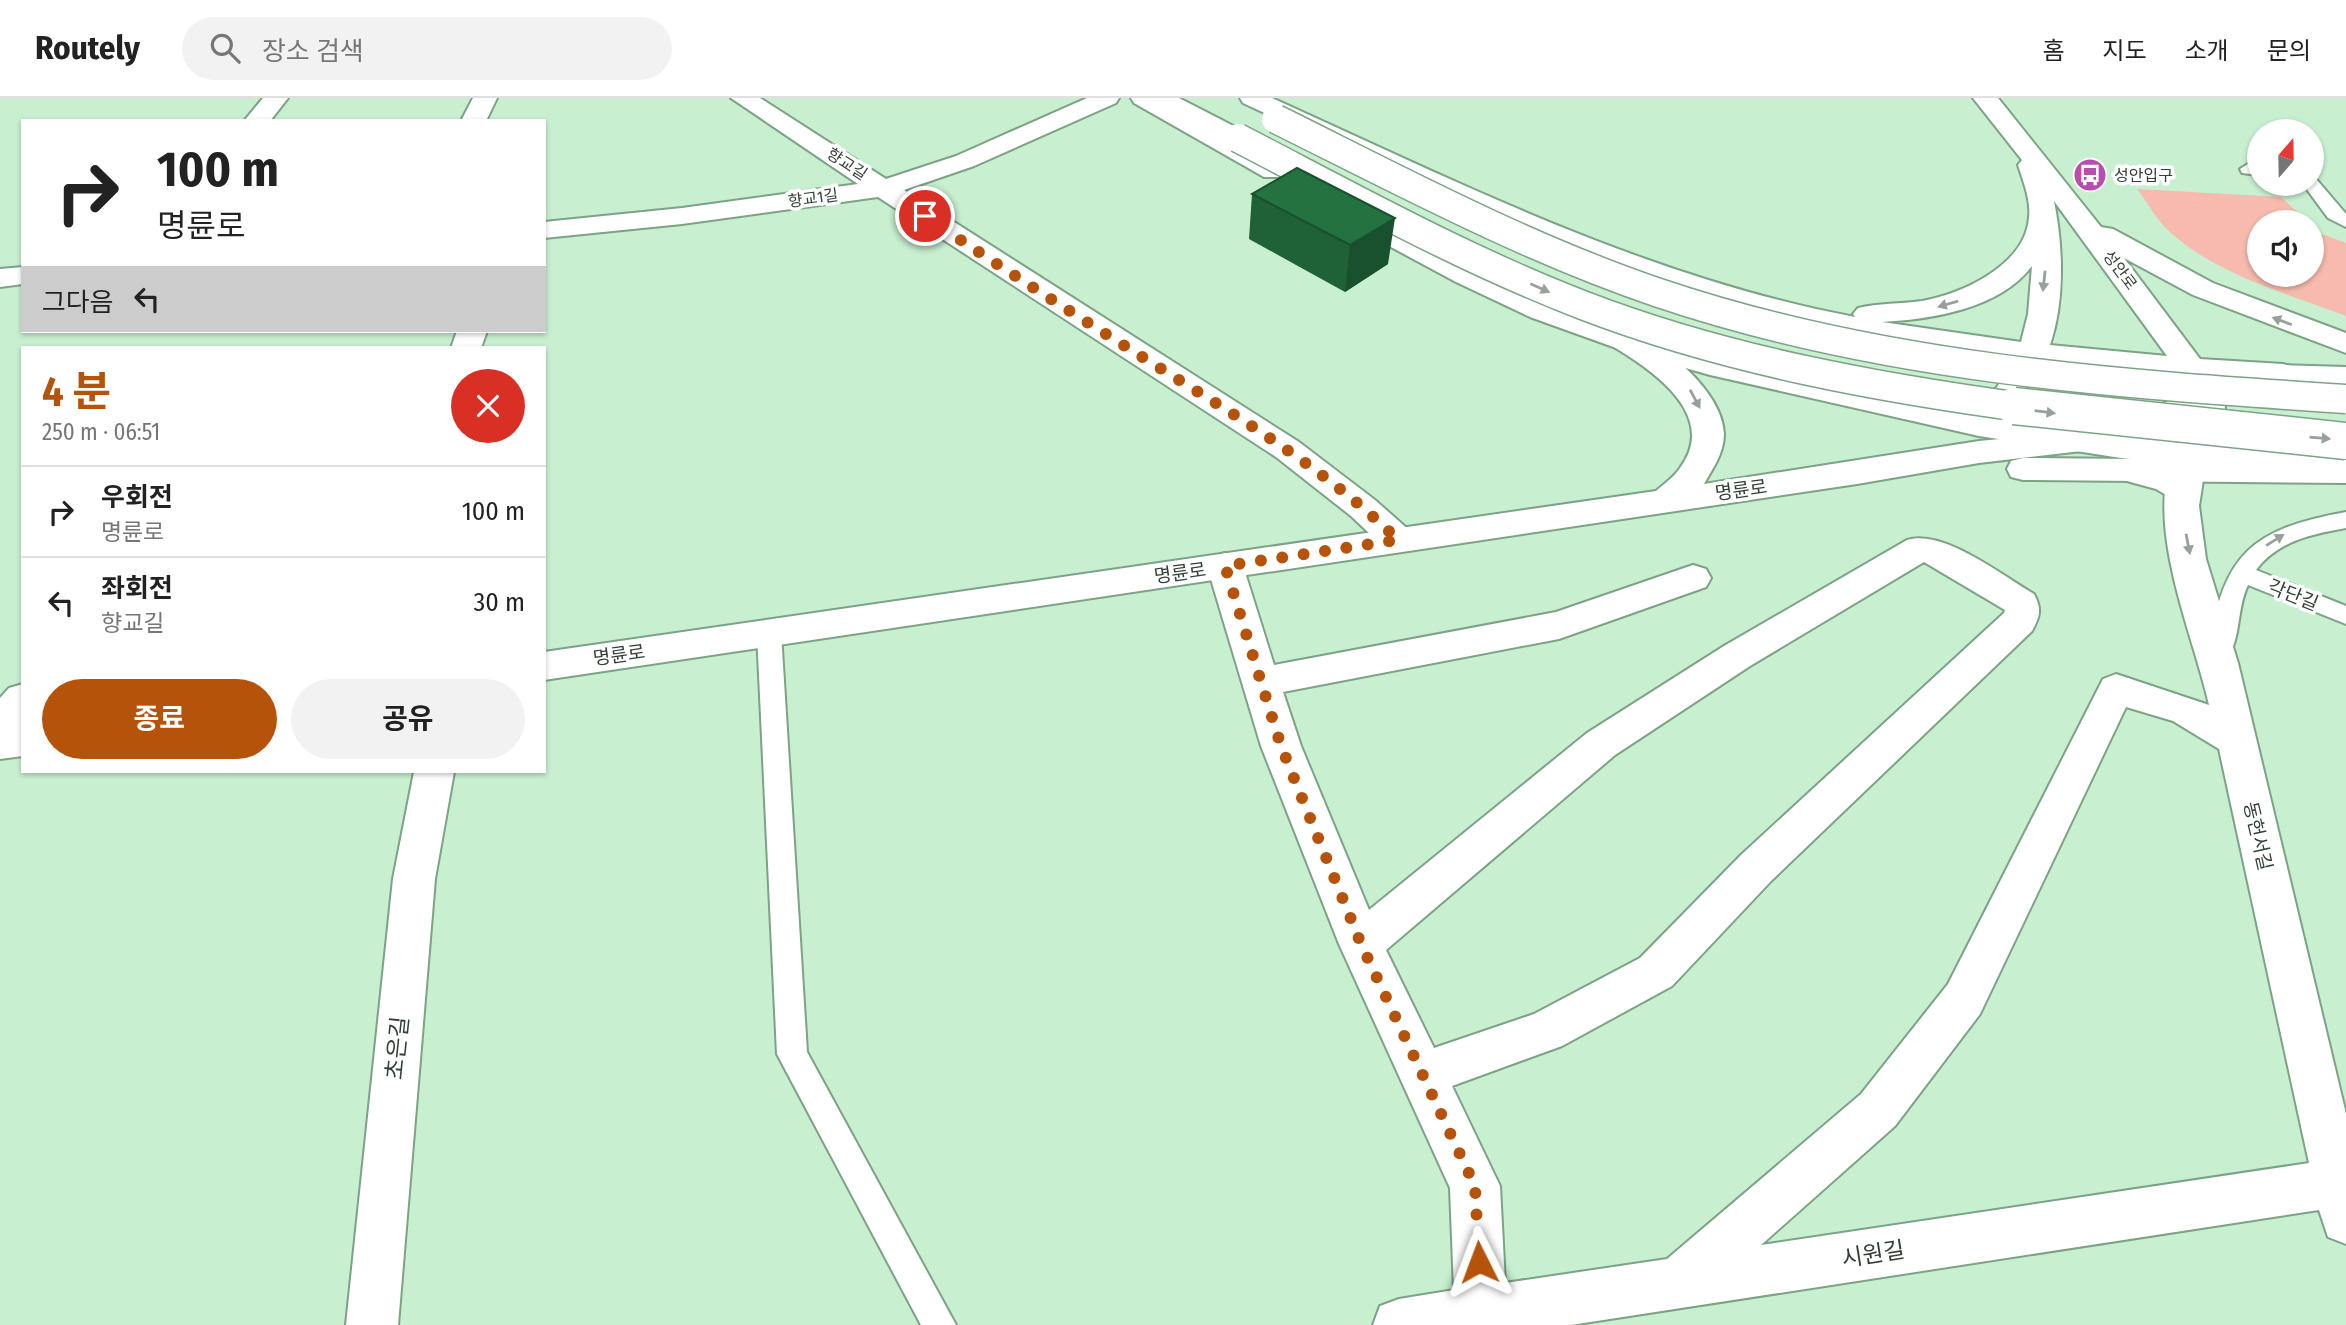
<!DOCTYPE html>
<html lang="ko">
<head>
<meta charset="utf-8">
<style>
  :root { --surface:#fff; --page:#f2f2f2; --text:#222; --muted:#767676; --line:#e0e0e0; --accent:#b45309 }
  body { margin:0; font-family:"Fira Sans Condensed","Noto Sans KR",sans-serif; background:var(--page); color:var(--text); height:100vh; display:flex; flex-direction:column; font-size:26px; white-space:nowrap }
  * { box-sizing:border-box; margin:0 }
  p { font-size:23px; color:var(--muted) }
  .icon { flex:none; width:38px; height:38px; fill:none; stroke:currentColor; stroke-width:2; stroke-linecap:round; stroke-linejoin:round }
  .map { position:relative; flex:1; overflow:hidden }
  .details { position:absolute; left:21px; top:248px; width:525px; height:427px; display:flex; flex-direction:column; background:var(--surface); border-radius:0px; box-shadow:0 2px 5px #0004 }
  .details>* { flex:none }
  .top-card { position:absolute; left:21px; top:21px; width:525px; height:214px; border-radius:0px; box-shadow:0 2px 5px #0004; background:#fff; color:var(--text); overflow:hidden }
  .needle { width:46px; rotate:20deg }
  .buttons { position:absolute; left:2247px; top:21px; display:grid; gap:14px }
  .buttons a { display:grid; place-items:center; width:77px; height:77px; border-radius:50%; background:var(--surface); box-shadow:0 2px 5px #0004; font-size:35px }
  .pin { position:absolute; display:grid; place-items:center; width:60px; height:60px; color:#fff; margin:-30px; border:4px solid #fff; border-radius:50%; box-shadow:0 2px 7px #0007 }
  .me { position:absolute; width:77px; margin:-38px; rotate:357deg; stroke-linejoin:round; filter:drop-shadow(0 0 5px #0008) }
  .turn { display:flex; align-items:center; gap:24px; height:147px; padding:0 21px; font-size:32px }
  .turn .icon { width:91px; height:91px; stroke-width:2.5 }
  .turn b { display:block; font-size:49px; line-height:60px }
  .then { display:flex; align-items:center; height:66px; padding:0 21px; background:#0003; gap:14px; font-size:26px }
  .round { display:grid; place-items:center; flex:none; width:74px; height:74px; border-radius:37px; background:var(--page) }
  .headline { display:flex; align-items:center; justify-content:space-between; height:119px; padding:0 21px }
  h1 { font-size:42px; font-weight:700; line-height:52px; color:var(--accent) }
  .cta { display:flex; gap:14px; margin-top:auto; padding:14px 21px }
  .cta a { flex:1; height:80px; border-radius:42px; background:var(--accent); color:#fff; font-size:28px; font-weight:700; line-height:80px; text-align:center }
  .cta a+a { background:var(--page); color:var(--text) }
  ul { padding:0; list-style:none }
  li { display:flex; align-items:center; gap:21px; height:91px; padding:0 21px; border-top:2px solid var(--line) }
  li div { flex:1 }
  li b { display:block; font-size:26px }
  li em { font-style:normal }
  header { display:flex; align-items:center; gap:42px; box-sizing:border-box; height:98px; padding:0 35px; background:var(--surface); border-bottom:2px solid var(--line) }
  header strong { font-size:33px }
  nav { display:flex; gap:38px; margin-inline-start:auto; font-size:24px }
  .search { width:490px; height:63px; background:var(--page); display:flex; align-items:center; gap:18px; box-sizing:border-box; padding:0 24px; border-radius:38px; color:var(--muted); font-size:26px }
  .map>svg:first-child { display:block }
</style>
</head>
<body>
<header>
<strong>Routely</strong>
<div class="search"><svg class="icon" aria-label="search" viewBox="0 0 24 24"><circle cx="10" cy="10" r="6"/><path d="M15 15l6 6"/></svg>장소 검색</div>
<nav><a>홈</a><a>지도</a><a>소개</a><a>문의</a></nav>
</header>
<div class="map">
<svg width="2346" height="1227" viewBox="0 0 2346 1227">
  <rect width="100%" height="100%" fill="#c8efd0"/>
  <path fill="#f6baae" d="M2137 91 2281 99 2308 124H2259V177H2312V128L2319 135 2346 145V218C2288 196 2217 177 2170 134 2157 123 2148 105 2137 91Z"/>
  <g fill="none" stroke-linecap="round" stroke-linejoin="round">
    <defs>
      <path id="lane" d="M2272 27 2281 33H2265L2266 29Z
        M2248 66 2259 67V77L2242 75 2240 71Z
        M2312 81 2317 82 2346 116V129L2328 120 2303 86H2312Z
        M2123 368 2170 381 2191 398 2188 403 2180 405 2156 391 2116 380 2113 375 2116 370Z
        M2346 414V430C2312 436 2278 443 2256 472L2346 508V526L2248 487C2237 509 2241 537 2229 557L2221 560 2213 557 2209 551C2223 456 2252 431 2346 414Z
        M769 526 777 529 781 535 807 954 956 1227H921L777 956 757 535 761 529Z"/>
      <path id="street" d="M263 0H288L270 23H244Z
        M473 0H497L486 23H461Z
        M731 0H760L886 81 956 58 1087 0H1119L1116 5 974 68 904 92 1299 344 1375 402 1410 433 1415 442 1410 451 1398 454 1386 451 1351 418 1276 359 878 99 682 126 544 140V124L682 110 858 86Z
        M23 169V186L0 189V171Z
        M457 233H487L481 250H451Z
        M2191 345 2203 348 2207 356 2199 408 2206 461 2238 565 2346 1016V1146L2328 1139 2319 1112 1571 1227H1373L1380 1208 1399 1201 1454 1192 1450 1090 1339 846 1261 648 1207 468 1213 459 1225 455 1237 459 1243 468 1274 567 1556 514 1693 467 1706 471 1711 480 1706 489 1559 541 1283 594 1301 648 1369 812 1587 635 1724 548 1907 442C1944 431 2001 477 2034 496 2042 511 2040 518 2032 533L1771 783 1672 888 1562 948 1452 988 1500 1088 1505 1185 1667 1161 1861 996 1948 886 2103 581 2116 576 2209 607C2194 537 2138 415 2179 348ZM1924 464 2005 512 2004 515 1741 757 1640 860 1534 916 1434 950 1386 852 1615 657 1750 568ZM2126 609 2173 623 2219 651 2309 1065 1761 1147 1895 1028 1980 916Z
        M23 586V626L14 635 0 639V600L9 590Z
        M414 674H454L435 781 398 1227H346L393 781Z"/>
      <path id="secondary" d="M1131 0H1161L1282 67 1286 73 1282 79H1264L1134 5Z
        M1240 0H1272C1462 86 1648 180 1855 219L1853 216 1858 210C1878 205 1900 206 1922 203 1962 196 2026 167 2029 119 2031 102 2023 83 2018 67L2022 62 1973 0H1998L2101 129 2113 131 2213 185 2346 235V255L2193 197 2124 160 2200 261 2283 266 2294 269 2298 276 2294 283 2283 286 2216 281C2231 301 2225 328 2213 348L2346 362V384L2121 360 1979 338 1710 277 1619 251 1530 219 1456 184 1337 120 1334 114 1337 108H1357C1420 143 1483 180 1551 207 1685 261 1831 289 1973 316L1997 289 2014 262C1895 247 1777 224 1662 188 1517 142 1381 69 1243 5ZM2054 103 2167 258 2050 247C2065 203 2063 148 2054 103ZM2032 168 2028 216 2021 244 1882 224C1933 221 1999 211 2032 168ZM2043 265 2182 278C2197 299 2199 324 2181 345L2004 321Z"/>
      <path id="primary" d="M1148 0H1179L1247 35 1251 40 1247 45H1229L1151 5Z
        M1625 234C1663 243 1723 294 1724 336 1724 355 1713 370 1704 386L1979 343 2103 331 2131 324 2199 285 2243 271 2277 267 2346 269V289L2277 287 2244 290 2211 304 2163 334 2117 349 1979 365 1857 386 544 582V554L1656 393C1664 386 1674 379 1680 370 1719 318 1654 273 1614 249L1610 243 1614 237Z
        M2023 360 2346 363V385L2023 382 2011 379 2007 371 2011 363Z
        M23 626V658L0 661V629Z"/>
    </defs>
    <use href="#lane" stroke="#7da286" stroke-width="4"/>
    <use href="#street" stroke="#7da286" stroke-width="4"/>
    <use href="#secondary" stroke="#7da286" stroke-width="4"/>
    <use href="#primary" stroke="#7da286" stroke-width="4"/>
    <use href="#lane" fill="#fff" fill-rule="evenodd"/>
    <use href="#street" fill="#fff" fill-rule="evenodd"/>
    <use href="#secondary" fill="#fff" fill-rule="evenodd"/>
    <use href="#primary" fill="#fff" fill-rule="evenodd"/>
    <defs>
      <path id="secondary-bridge-far1" d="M1276 21C1401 83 1526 150 1659 195 1881 270 2115 286 2346 301
        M1238 40C1352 99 1465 162 1585 208 1726 262 1879 290 2028 310"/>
      <path id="secondary-bridge" d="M2014 308 2346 343"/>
    </defs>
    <use href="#secondary-bridge-far1" stroke="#7da286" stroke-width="31" stroke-linecap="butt"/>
    <use href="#secondary-bridge" stroke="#7da286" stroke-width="39" stroke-linecap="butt"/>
    <use href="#secondary-bridge-far1" stroke="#fff" stroke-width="28"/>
    <use href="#secondary-bridge" stroke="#fff" stroke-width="36"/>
  </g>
  <path fill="#1f6237" d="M1252 96 1388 166 1345 194 1249 141Z"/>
  <path fill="#19502d" d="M1395 120 1388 166 1345 194 1350 147Z"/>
  <path fill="#247240" stroke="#19502d" stroke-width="2" d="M1297 70 1395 120 1350 147 1252 96Z"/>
  <defs><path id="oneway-solid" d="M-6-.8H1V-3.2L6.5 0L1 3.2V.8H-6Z" transform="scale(1.75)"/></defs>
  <g fill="#98a09a">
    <use href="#oneway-solid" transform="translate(2044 183) rotate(96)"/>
    <use href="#oneway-solid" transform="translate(1540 190) rotate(24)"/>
    <use href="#oneway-solid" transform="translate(1948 206) rotate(164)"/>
    <use href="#oneway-solid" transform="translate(2282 223) rotate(-159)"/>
    <use href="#oneway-solid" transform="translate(1695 301) rotate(62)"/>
    <use href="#oneway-solid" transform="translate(2045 314) rotate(7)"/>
    <use href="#oneway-solid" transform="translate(2320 340) rotate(5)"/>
    <use href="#oneway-solid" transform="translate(2275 442) rotate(-32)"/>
    <use href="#oneway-solid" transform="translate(2188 446) rotate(79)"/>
  </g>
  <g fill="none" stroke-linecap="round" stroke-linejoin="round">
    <path stroke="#b45309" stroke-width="12" stroke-dasharray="0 21.6" d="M925 118C1006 173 1088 225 1171 277 1251 327 1331 376 1398 442L1225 468 1281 648 1361 846 1475 1088 1479 1164"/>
  </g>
  <defs>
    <symbol id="bus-disc" viewBox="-11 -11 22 22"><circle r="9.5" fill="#b84dad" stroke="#fff"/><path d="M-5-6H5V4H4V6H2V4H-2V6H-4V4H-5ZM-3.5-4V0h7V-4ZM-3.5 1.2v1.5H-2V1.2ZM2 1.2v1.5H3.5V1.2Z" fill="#fff"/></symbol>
  </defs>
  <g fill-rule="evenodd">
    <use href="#bus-disc" x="2071" y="58" width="38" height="38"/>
  </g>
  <g text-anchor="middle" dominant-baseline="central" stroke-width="7" stroke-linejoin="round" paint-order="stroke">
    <g font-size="16" fill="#314135" stroke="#fff">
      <text transform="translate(847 66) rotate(33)">향교길</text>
      <text transform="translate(813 100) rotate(-8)">향교1길</text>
      <text transform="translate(2120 172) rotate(53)">성안로</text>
    </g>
    <g font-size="16" fill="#314135" stroke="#fff" text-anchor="start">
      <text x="2114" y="77">성안입구</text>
    </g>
    <g font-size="19" fill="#314135" stroke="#fff">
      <text transform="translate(1741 392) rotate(-8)">명륜로</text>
      <text transform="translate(1180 475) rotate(-8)">명륜로</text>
      <text transform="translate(2293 497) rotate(22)">각단길</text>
      <text transform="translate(619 557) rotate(-8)">명륜로</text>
      <text transform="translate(2258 738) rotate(77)">동헌서길</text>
    </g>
    <g font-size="23" fill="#314135" stroke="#fff">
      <text transform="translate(397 950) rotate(-84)">초은길</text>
      <text transform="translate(1873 1156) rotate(-9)">시원길</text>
    </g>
  </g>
</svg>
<div class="buttons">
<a><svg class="needle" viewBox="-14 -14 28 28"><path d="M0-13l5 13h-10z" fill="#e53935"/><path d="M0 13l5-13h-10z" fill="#767676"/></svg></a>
<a><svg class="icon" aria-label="sound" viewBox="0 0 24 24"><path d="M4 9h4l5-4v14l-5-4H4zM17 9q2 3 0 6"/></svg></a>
</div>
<div class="pin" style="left:925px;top:118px;background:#d93025"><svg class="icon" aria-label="arrive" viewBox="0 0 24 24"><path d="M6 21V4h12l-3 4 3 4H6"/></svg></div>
<svg class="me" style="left:1479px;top:1164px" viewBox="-20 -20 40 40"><path d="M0-17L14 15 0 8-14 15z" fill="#b45309" stroke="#fff" stroke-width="4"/></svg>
<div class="top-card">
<div class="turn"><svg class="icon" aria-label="right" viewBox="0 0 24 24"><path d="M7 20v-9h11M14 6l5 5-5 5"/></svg><div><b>100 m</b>명륜로</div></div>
<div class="then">그다음<svg class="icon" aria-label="left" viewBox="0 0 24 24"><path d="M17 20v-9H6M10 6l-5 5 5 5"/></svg></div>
</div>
<section class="details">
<div class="headline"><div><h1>4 분</h1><p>250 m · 06:51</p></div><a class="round" style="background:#d93025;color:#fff"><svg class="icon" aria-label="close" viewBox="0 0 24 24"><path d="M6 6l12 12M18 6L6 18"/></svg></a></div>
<ul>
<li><svg class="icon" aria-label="right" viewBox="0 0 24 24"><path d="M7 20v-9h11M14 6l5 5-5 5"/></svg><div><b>우회전</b><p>명륜로</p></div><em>100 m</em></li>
<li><svg class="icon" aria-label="left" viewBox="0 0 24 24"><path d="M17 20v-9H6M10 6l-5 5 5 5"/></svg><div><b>좌회전</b><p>향교길</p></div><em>30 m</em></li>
</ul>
<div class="cta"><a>종료</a><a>공유</a></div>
</section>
</div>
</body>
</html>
